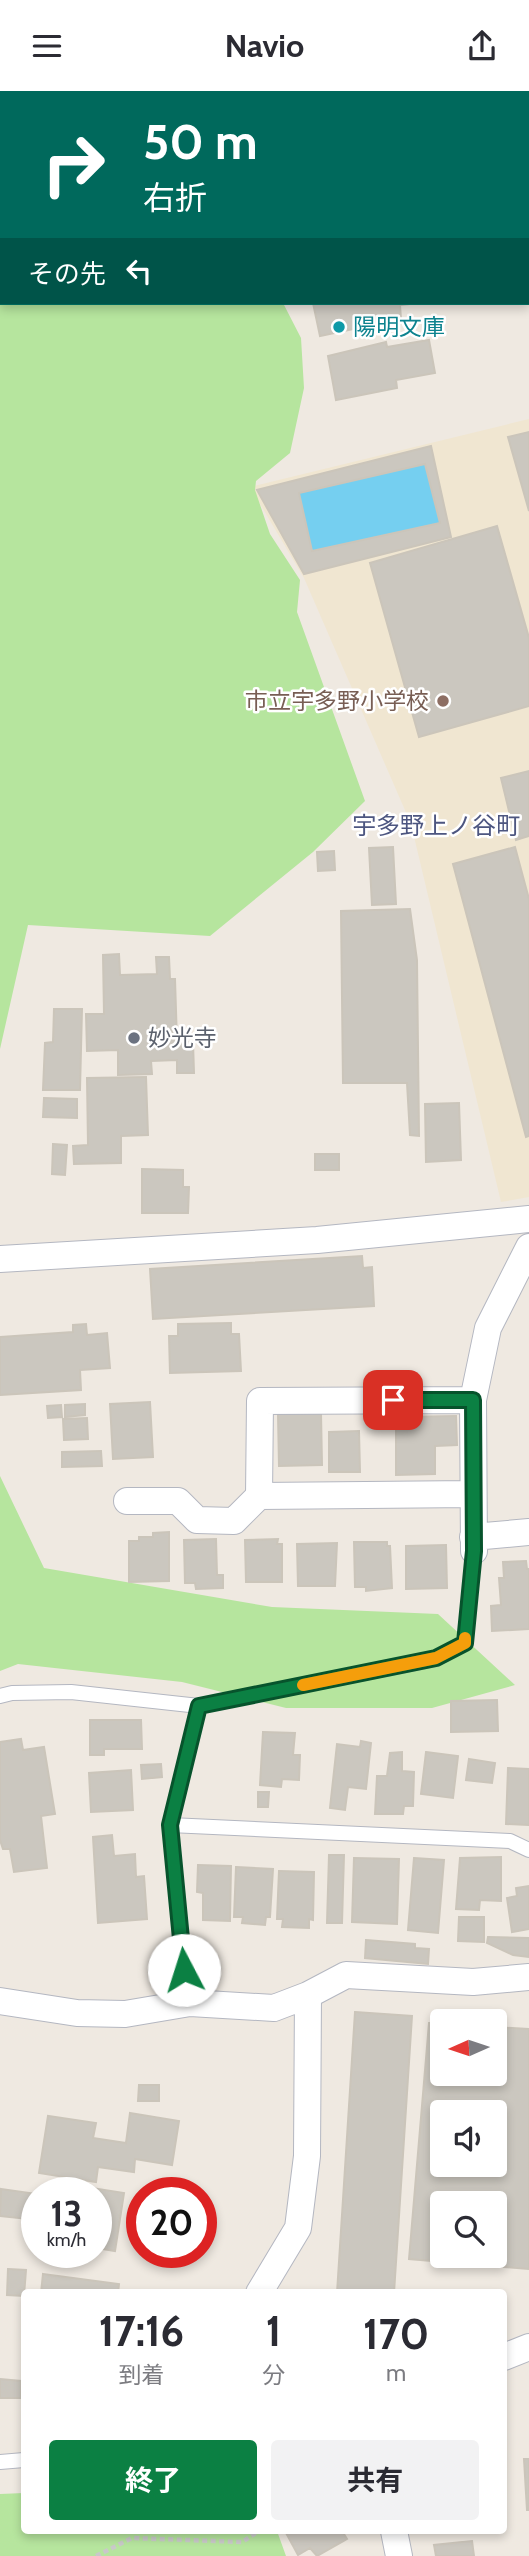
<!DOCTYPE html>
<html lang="ja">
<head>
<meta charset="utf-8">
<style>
  :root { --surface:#fff; --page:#f2f2f3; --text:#2b2b33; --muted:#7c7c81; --accent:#0b8043 }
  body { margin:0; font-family:Cabin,"Noto Sans JP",sans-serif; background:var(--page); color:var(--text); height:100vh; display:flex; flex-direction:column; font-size:26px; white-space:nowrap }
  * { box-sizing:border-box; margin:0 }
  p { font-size:23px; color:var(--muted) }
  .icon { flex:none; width:38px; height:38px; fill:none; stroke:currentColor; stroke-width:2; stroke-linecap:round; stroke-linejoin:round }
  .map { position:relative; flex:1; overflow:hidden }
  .side { position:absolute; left:21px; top:2198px; width:486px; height:245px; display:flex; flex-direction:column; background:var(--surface); border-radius:7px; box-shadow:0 4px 10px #0003 }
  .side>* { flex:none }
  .guide { position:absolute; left:0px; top:0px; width:530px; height:214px; box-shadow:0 4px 10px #0003; background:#00695c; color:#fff; overflow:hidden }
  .needle { width:46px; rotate:267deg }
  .buttons { position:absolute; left:430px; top:1918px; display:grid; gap:14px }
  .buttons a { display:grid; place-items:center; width:77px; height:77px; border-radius:7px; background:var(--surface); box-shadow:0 4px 10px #0003; font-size:35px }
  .speed { position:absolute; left:21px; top:2086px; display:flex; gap:14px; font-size:35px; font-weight:700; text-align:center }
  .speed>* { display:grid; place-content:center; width:91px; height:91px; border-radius:50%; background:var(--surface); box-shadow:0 4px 10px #0003; line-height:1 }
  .speed small { font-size:18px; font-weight:400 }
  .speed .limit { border:10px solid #d22; background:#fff; color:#111 }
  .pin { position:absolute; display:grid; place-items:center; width:60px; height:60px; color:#fff; margin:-30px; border-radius:14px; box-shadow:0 4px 10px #0006 }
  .me { position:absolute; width:77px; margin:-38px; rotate:355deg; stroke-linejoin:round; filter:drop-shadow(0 0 5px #0008) }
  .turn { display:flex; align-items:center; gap:24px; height:147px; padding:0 28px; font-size:32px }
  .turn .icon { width:91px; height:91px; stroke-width:2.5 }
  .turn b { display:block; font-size:49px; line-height:60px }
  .then { display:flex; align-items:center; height:66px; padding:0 28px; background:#0003; gap:14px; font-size:26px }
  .eta { display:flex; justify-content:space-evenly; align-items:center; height:119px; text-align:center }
  .eta b { font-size:42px; font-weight:700; line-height:49px }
  .primary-button { display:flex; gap:14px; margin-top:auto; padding:14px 28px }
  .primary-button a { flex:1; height:80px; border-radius:7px; background:var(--accent); color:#fff; font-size:28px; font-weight:700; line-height:80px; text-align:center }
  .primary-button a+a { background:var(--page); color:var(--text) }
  header { display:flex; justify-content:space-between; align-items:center; height:91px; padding:0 28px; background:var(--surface); font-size:32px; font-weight:700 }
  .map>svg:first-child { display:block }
</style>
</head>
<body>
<header><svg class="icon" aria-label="menu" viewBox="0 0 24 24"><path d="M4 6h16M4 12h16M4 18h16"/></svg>Navio<svg class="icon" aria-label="share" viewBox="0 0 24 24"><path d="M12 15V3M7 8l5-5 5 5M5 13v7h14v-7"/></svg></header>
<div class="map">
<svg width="529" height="2465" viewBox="0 0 529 2465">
  <rect width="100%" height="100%" fill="#efe9e1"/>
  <path fill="#f0e6d1" d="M529 328V1106L501 1111 411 733 304 487 250 396Z"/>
  <path fill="#b6e59e" d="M0 0H367L2 2V212H283L301 247 304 297 290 362 256 390 255 399 270 443 300 489 297 521 365 710 313 761 210 845 28 834 0 958Z
    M0 1385 44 1477 272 1516 438 1523 515 1594 432 1617H286L182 1591 18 1573 0 1580Z
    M24 2402V2440H277L286 2465H0V2403Z"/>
  <path fill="#75cff0" d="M425 373 440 432 312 460 299 402Z"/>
  <path fill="#cbc7bf" stroke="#cbc5ba" stroke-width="2" fill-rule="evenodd" d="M313 212H409V213L400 214 401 228 320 245Z
    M429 249 435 282 396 289 397 297 336 309 328 265 386 251 387 256Z
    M529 341V420L508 346Z
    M431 355 451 446 304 483 257 399ZM425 373 440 432 312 460 299 402Z
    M497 435 529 547V615L419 646 370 472Z
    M529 680V745L516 749 501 687Z
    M393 756 396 813 372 814 369 757Z
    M515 756 529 808V1045L526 1046 453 773Z
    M334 760 335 779 318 780 317 761Z
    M410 818 417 869 419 1045 410 1044 407 992H343L341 820Z
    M119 863 120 884 157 883 156 866H169L170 888H175L177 951H193L194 982H177V969L151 970 152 983 118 984V959L87 960 86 923H104L103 864Z
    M54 918H82L80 999H43L45 952 53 951Z
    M146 986 148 1044 121 1045V1072L74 1073 73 1055 88 1054 87 987Z
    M44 1007 77 1008V1027L43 1026Z
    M459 1012 461 1069 426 1071 425 1013Z
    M53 1053 67 1054 65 1084 52 1083Z
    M315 1063H339V1079H315Z
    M142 1078 183 1079V1096H189L188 1122H142Z
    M362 1165 363 1177 372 1176 374 1215 153 1228 150 1178Z
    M231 1232V1243H239L241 1280 170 1282 169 1245H178V1233Z
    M86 1233 87 1244 107 1242 110 1277 80 1279 81 1299 0 1304V1246L73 1241V1234Z
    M150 1311 153 1366 113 1368 110 1313Z
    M85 1313V1324L65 1326V1314Z
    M61 1314 62 1326 48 1327 47 1315Z
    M321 1322 322 1374 279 1375 278 1323Z
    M456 1325 457 1354 435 1355V1383L396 1384V1326Z
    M87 1327 88 1348 64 1349 63 1328Z
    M359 1340 360 1381H329V1341Z
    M101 1360 102 1375 62 1376V1361Z
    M169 1441V1490L129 1491V1450H139V1446H153V1442Z
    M216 1448 217 1484H223V1497L196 1498 195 1492H185L184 1449Z
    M278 1448 277 1453H282V1491H246L245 1449Z
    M354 1451H387V1455H390L392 1497 366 1500V1496H355Z
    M337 1452 335 1495H298L297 1453Z
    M446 1454 447 1497 406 1498V1455Z
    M526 1470 527 1478H529V1538L492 1540 491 1515 501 1514 499 1487H504L503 1471Z
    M497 1609 498 1640 451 1641V1610Z
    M90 1629H141L142 1658H104V1664H90Z
    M263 1641 295 1642 293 1664H300L299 1689 282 1688 281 1696 260 1694Z
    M21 1648 23 1659 44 1656 55 1723 41 1725 47 1777 14 1781 10 1758H3L0 1749V1651Z
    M361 1650 371 1652 366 1698 348 1696 345 1719 330 1717 337 1653 360 1656Z
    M402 1661V1680L414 1681 413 1715H404L403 1723H375L377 1685H387L390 1662Z
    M426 1661 458 1665 453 1707 421 1703Z
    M469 1668 495 1672 492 1692 466 1689Z
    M161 1673 162 1686 142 1688 141 1674Z
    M508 1677 529 1678V1734L506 1733Z
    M131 1679 133 1719 91 1721 89 1682Z
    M258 1701H269L268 1716H258Z
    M112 1744 114 1765 135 1763 136 1786 144 1785 147 1828 98 1832 93 1746Z
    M329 1764H344L342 1832H327Z
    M501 1766V1810L480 1809 479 1819 456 1818 460 1767Z
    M354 1767 399 1768 397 1833 352 1831Z
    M414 1767 444 1769 438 1842 408 1839Z
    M198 1774 231 1775 230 1830 203 1829V1802L197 1801Z
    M236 1776 273 1778 270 1826H266L265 1834 242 1832 243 1826H234Z
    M279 1780 314 1781 313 1829 309 1828V1837L282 1836 283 1828H277Z
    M529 1795V1838L512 1841 507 1807 517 1805 516 1797Z
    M459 1826H484V1851L458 1850Z
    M488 1846 529 1847V1866L513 1864 487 1852Z
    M366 1849 415 1853V1857L429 1858 428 1873 365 1867Z
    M355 1921 412 1925 394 2202H337Z
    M429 1932 443 1933V1983H495V1936L529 1938V2178L409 2168ZM443 2021H495V2074H443ZM443 2112H495V2165H443Z
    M139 1994H159V2010H138Z
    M130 2022 179 2030 172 2074 135 2068 134 2081 98 2076 96 2091 39 2082 48 2025 96 2032 93 2047 126 2052Z
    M73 2094 124 2102 115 2160 96 2157V2102H72Z
    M1 2098 37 2103V2129L0 2125Z
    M8 2178 26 2179 24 2205 7 2204Z
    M43 2183 119 2193 118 2202H41Z
    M0 2288 21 2290V2307H0Z
    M524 2368H529V2419H527Z
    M285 2440H342L347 2448 317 2465 310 2457 298 2464Z
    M472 2450 474 2465H436L434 2454Z"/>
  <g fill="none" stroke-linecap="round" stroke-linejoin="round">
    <defs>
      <path id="service" d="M506 2V0
        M0 1605 12 1602 71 1601 199 1615 436 1568 465 1552 474 1460
        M170 1734 510 1750 529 1759
        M190 1912 184 1879 170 1734 199 1615
        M0 2371 24 2369"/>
      <path id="minor" d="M0 1168 317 1149 529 1128
        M472 1403 259 1405 260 1310 473 1309
        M127 1410H178L197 1429 234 1430 259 1405
        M473 1446 529 1441
        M474 1460 473 1309 488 1237 529 1156
        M0 1910 77 1922 125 1923 190 1912 274 1917 308 1904
        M259 2202 298 2137 307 2065 308 1904 346 1884 473 1891 529 1886
        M504 2266 529 2256
        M394 2440 399 2465"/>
    </defs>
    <use href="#service" stroke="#b4b7c1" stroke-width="16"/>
    <use href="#minor" stroke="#b4b7c1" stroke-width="28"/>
    <path stroke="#c9c9c9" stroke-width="4.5" stroke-dasharray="5 3.5" stroke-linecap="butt" d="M96 2465 132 2447 242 2451 259 2440"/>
    <use href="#service" stroke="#fff" stroke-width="14"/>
    <use href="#minor" stroke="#fff" stroke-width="26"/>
  </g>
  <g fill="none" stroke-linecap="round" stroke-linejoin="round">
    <defs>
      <path id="route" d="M184 1879 170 1734 199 1615 436 1567 465 1552 474 1460 473 1309H393"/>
    </defs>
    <use href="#route" stroke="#07532c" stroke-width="18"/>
    <use href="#route" stroke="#0b8043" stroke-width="12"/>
    <path stroke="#f59e0b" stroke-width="12" d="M303 1594 436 1567 465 1552V1547"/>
  </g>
  <circle fill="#0f9aa8" stroke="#fff" stroke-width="2.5" cx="339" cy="236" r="7"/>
  <circle fill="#8d6e63" stroke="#fff" stroke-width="2.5" cx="443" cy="610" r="7"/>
  <circle fill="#6b7280" stroke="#fff" stroke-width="2.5" cx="134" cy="947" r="7"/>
  <g text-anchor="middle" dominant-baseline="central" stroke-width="5" stroke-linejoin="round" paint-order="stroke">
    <g font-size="23" fill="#0d838f" stroke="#fff" text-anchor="start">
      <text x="353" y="236">陽明文庫</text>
    </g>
    <g font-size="23" fill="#785e54" stroke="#fff" text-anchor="end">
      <text x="429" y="610">市立宇多野小学校</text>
    </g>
    <g font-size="23" fill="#5b616d" stroke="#fff" text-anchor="start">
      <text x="148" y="947">妙光寺</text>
    </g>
    <g font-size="24" fill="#4d5680" stroke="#fff">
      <text x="436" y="734">宇多野上ノ谷町</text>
    </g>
  </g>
</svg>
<div class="buttons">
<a><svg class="needle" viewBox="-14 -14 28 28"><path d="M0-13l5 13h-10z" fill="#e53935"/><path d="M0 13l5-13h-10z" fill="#7c7c81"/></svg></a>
<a><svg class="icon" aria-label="sound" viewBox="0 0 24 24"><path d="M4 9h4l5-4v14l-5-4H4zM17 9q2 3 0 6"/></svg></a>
<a><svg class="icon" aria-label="search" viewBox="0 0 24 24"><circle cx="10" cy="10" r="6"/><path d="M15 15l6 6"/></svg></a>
</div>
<div class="speed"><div>13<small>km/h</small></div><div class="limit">20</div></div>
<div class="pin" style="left:393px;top:1309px;background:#d93025"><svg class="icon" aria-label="arrive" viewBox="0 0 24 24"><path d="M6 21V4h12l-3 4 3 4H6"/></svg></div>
<svg class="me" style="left:184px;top:1879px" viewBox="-20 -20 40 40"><circle r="19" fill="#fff"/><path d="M0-13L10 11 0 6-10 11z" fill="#0b8043"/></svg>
<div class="guide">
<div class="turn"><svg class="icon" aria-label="right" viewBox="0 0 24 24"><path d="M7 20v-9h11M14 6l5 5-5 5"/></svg><div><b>50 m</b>右折</div></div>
<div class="then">その先<svg class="icon" aria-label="left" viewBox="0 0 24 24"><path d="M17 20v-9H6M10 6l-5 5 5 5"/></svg></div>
</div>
<section class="side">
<div class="eta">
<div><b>17:16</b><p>到着</p></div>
<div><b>1</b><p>分</p></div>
<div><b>170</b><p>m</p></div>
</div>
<div class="primary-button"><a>終了</a><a>共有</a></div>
</section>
</div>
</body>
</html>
